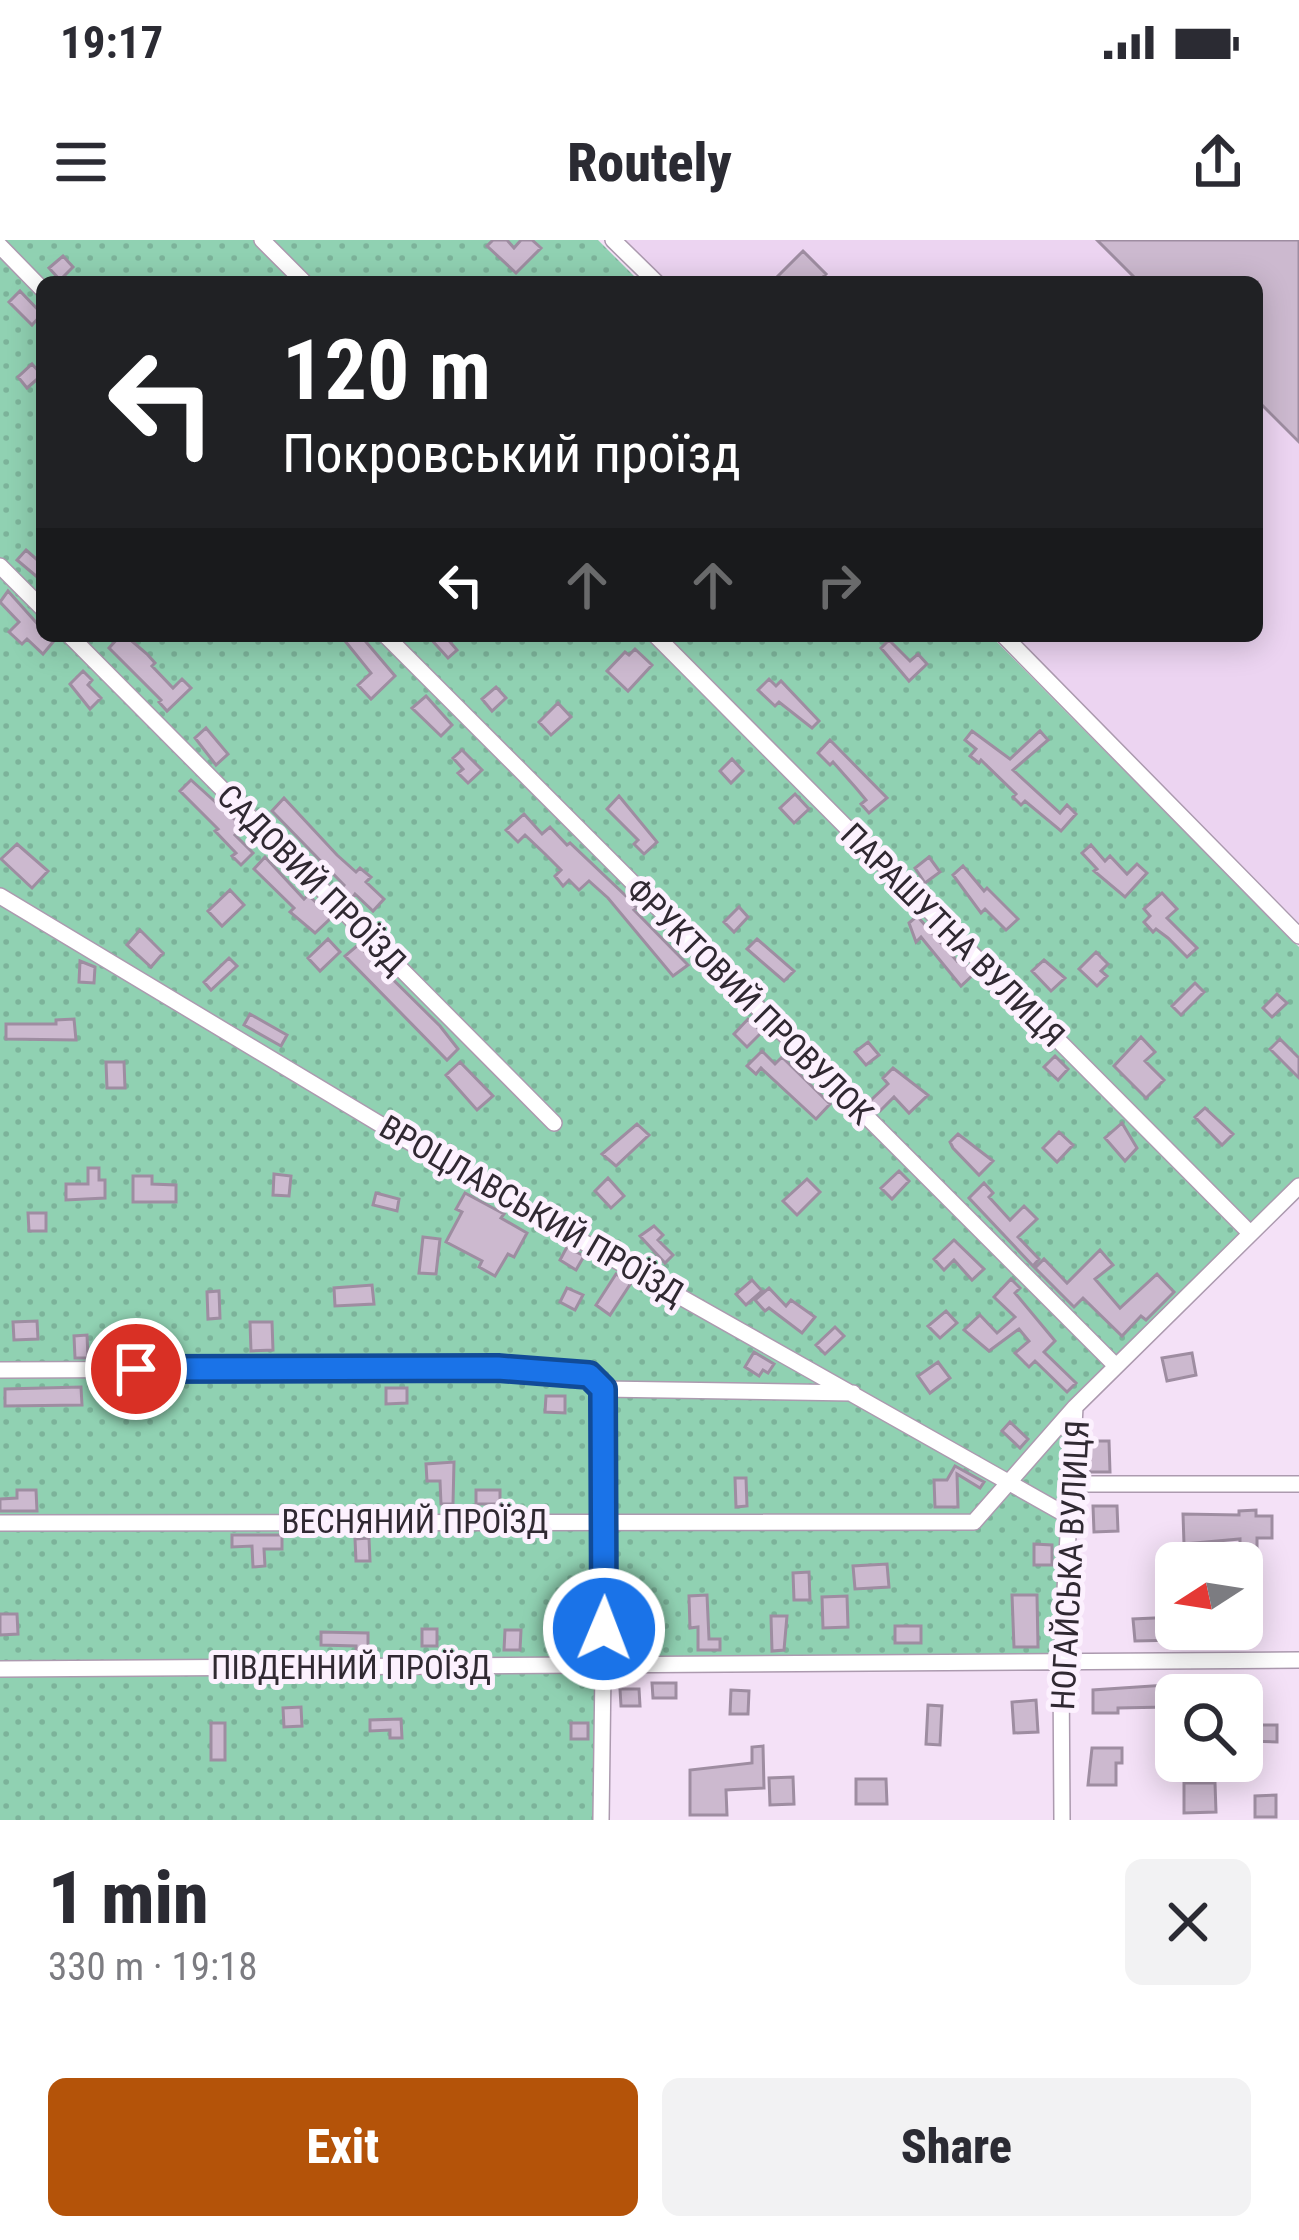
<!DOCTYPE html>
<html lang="en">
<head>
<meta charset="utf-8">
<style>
  :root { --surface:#fff; --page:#f2f2f3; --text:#2b2b33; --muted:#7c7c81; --accent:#b45309 }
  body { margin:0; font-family:"Roboto Condensed",sans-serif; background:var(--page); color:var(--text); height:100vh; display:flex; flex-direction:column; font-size:45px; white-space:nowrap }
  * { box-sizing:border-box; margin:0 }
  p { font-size:39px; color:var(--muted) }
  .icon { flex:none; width:66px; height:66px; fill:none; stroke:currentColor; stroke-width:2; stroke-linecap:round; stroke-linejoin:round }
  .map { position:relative; height:1580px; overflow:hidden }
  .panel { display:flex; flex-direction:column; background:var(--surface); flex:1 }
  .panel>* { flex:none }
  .guide { position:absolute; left:36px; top:36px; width:1227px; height:366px; border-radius:18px; box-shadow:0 6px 30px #0003; background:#202124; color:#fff; overflow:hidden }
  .needle { width:78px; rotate:258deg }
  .tools { position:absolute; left:1155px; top:1302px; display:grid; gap:24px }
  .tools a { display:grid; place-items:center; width:108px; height:108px; border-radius:18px; background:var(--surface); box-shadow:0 6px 30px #0003; font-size:60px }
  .pin { position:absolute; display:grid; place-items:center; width:102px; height:102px; color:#fff; margin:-51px; border:6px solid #fff; border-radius:50%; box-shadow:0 3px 12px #0007 }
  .me { position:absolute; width:132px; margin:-66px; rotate:1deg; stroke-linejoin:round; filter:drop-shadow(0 0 9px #0008) }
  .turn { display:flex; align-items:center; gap:42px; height:252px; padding:0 48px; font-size:54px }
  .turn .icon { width:156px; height:156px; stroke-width:2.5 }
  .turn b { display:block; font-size:84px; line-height:102px }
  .lanes { display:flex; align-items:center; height:114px; padding:0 48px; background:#0003; justify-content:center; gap:60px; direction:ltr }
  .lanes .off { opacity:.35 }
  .round { display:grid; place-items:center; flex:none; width:126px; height:126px; border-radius:18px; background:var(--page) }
  .head { display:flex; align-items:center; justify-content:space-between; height:204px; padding:0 48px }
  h1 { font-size:72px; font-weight:800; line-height:90px }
  .action { display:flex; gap:24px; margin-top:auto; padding:24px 48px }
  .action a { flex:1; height:138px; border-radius:18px; background:var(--accent); color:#fff; font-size:48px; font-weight:800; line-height:138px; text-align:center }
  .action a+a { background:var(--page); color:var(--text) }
  .status { display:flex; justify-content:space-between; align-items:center; height:84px; padding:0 60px; background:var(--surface); direction:ltr }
  .status svg { height:33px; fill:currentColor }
  header { display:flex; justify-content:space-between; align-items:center; height:156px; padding:0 48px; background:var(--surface); font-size:54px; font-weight:800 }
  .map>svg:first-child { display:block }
</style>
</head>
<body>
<div class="status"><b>19:17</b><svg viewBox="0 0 49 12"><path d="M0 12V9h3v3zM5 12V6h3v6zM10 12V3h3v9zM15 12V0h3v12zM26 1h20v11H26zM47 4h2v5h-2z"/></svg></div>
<header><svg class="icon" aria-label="menu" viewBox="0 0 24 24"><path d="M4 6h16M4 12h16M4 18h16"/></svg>Routely<svg class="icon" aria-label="share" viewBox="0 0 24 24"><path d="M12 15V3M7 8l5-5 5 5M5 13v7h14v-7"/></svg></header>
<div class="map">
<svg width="1299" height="1580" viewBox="0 0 1299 1580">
  <defs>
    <pattern id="garden-dots" width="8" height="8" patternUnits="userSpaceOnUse" patternTransform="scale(3)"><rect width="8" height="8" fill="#90d1b2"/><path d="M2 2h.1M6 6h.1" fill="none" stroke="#7cb39a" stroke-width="1.8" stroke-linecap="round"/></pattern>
  </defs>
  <rect width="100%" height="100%" fill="#f4e1f7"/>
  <path fill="#ecd4f1" d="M622 0H1299V683L1014 396H1257V42H663Z"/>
  <path fill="url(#garden-dots)" d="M0 0H598L640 42H42V396H991L1299 707V946L1075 1167 1061 1424 604 1425 601 1580H0Z"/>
  <path fill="#ccb9cf" stroke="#9e8da1" stroke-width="3" d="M493 0H507L514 8 521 0H532L541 8 516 33 487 6Z
    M1097 0H1299V202L1257 160V42H1139Z
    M803 11 826 34 818 42H772Z
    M63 16 73 27 60 40 49 28Z
    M20 51 42 74 32 85 9 62Z
    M32 124 42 135 27 148 18 137Z
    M26 310 42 324V341L17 320Z
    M8 351 42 389V396H58L43 414 27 399 22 404 9 392 19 382 0 362Z
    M120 396H126L147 414 155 423 152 426 173 448 182 439 191 448 167 471 159 462 161 460 109 408Z
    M341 396H361L395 436 371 459 358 445 371 433Z
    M428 396H445L457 410 448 418Z
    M889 400 910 421 918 414 927 424 909 441 881 408Z
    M635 409 652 425 628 451 607 431 625 412 629 415Z
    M83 431 92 440 88 445 101 458 90 469 70 444Z
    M769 439 776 446 781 441 819 481 812 488 779 462 775 466 758 450Z
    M496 447 506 458 492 471 482 459Z
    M426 456 452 485 441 496 412 468Z
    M558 463 571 477 551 495 539 482Z
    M206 488 228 514 216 525 195 498Z
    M972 491 1010 519 1040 491 1048 500 1013 530 1060 573 1067 565 1076 574 1061 591 1025 561 1021 565 1013 557 1016 554 981 520 979 523 970 516 976 509 965 500Z
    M830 500 887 558 869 573 861 564 866 560 856 548 833 522 830 525 818 513Z
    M462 510 482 530 468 543 458 533 463 529 453 518Z
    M732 519 743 531 731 543 720 531Z
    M191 540 243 587 235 595 253 613 241 625 232 616 236 613 215 591 218 589 180 551Z
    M795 554 809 569 794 583 780 568Z
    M619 556 657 602 644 614 634 604 638 600 607 569Z
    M284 558 337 615 356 632 360 628 371 637 366 642 384 659 373 671 355 654 351 660 340 650 344 645 272 571Z
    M524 574 542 594 550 587 567 605 570 603 627 657 637 668 634 670 688 725 673 736 608 658 589 641 579 650 569 640 563 646 555 636 561 630 545 614 525 595 518 602 506 590Z
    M17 604 48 631 32 648 1 619Z
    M1091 605 1105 621 1110 616 1127 634 1137 624 1147 633 1125 657 1094 631 1097 629 1082 613Z
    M265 617 304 659 308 655 332 677 315 693 290 672 294 668 254 629Z
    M929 617 940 632 925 643 915 628Z
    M963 626 984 651 987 648 1018 679 1006 690 985 669 981 673 953 635Z
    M230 650 244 665 222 686 208 671Z
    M1162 653 1177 669 1167 678 1197 708 1187 717 1168 698 1156 689 1153 692 1144 682 1150 676 1144 669Z
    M739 667 748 677 734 692 724 682Z
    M917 676 957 721 960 718 975 733 961 746 921 697 916 702 909 683Z
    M140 690 163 713 151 727 127 705Z
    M328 699 340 712 320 731 308 718Z
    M757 699 794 731 784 741 747 709Z
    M358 705 440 786 458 809 447 820 345 716Z
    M1096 712 1108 724 1101 731 1107 736 1097 746 1079 729Z
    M229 718 237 726 211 750 204 742Z
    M1044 720 1065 738 1051 751 1032 731Z
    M80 721 95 727 94 743 79 742Z
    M1195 743 1204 752 1181 775 1172 766Z
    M1277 754 1287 763 1272 777 1263 768Z
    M250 774 287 795 281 806 244 785Z
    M74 779 76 800 6 799V784H56V780Z
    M748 779 762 792 747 807 734 794Z
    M1141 797 1155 812 1145 821 1164 840 1146 858 1114 826Z
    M1280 799 1299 818V838L1270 809Z
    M868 802 879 815 866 825 855 812Z
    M762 811 775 824 782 817 830 864 816 879 761 828 756 834 747 826Z
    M1055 816 1068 829 1058 840 1044 827Z
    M106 822H124L125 848H107Z
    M460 822 493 856 477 870 446 835Z
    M893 828 928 855 909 873 894 857 880 871 870 861 888 844 883 838Z
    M1205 868 1233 894 1222 905 1195 877Z
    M1122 883 1137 908 1125 921 1105 898Z
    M637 884 649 895 616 926 602 914Z
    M1059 892 1073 905 1057 922 1043 908Z
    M958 894 993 921 979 935 953 908 950 902Z
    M88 928H99V940H105V958L66 960V944H88Z
    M899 931 909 941 892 959 881 948Z
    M274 934 291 936 289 956 273 955Z
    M133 936H152V944L176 945V962H133Z
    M608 938 624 956 611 968 595 951Z
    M807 939 820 952 797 975 783 961Z
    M984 943 993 953 989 957 1010 980 1024 966 1037 979 1018 997 1039 1019 1033 1026 969 958Z
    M376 953 399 959 397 971 373 965Z
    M465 953 504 974 501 978 527 993 514 1017 508 1014 495 1036 479 1027 482 1021 446 1002 462 972 456 969Z
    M28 973H46V991H29Z
    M654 986 663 995 658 1000 673 1015 665 1023 640 996Z
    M423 997 440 999 436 1034 419 1033Z
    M954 1000 984 1029 972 1040 954 1020 944 1030 934 1019Z
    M567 1007 584 1016 576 1030 560 1020Z
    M1100 1010 1113 1025 1095 1039 1120 1068 1157 1034 1174 1052 1146 1080 1141 1076 1122 1096 1083 1058 1074 1067 1035 1028 1044 1019 1067 1043Z
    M616 1034 631 1043 610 1075 596 1065Z
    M1011 1039 1020 1048 1015 1053 1055 1101 1044 1112 1076 1143 1067 1152 1035 1121 1029 1127 1015 1113 1029 1101 1019 1089 989 1111 964 1090 980 1075 997 1093 1015 1077 994 1057Z
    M752 1040 762 1051 746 1065 736 1054Z
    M372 1045 374 1064 335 1066 334 1048Z
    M567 1048 583 1055 575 1070 560 1062Z
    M769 1048 786 1066 791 1060 815 1077 802 1093 769 1068 765 1071 755 1060Z
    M219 1051 220 1078 208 1079 207 1052Z
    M946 1071 957 1083 940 1098 928 1086Z
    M37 1081 38 1099 14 1100 13 1082Z
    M250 1082H272L273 1110 251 1111Z
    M835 1087 844 1096 825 1114 816 1105Z
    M87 1095 88 1118H75L74 1096Z
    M754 1112 774 1124 768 1133 763 1130 759 1136 745 1127Z
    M1192 1113 1196 1135 1167 1141 1162 1118Z
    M938 1122 950 1138 930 1153 918 1136Z
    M81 1147 82 1165 5 1166V1149Z
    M110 1148H129V1162H110Z
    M386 1148H407V1163L386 1164Z
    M546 1156H565V1173L545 1172Z
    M1010 1182 1028 1199 1020 1208 1002 1191Z
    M1088 1201H1109L1110 1232H1089Z
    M454 1222 453 1264H441L440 1241H427L426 1224Z
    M955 1226 984 1242 980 1248 957 1234 958 1267H935L934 1240H947Z
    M735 1238H746L747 1266 736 1267Z
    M17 1250H36L37 1271H0V1259L17 1258Z
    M476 1250H500V1264H476Z
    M1093 1266H1117L1118 1291 1094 1292Z
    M1256 1270V1276H1272V1298H1257V1307H1240V1299L1184 1304 1183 1274 1239 1275V1271Z
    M232 1295H282V1309H264L265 1326 253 1327 252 1306 232 1307Z
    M369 1298 370 1321H356L355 1299Z
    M1034 1304 1052 1305V1325H1034Z
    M887 1324 889 1347 855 1349 853 1326Z
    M809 1332 810 1360H794L793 1333Z
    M707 1355 709 1399H720V1410H698V1387L690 1388 689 1356Z
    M1012 1355H1037L1038 1407H1014Z
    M847 1356 848 1387 823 1388 822 1357Z
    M0 1374H17L18 1394 0 1395Z
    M771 1376H787L784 1410 772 1411Z
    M1176 1377 1180 1400 1135 1401 1133 1379Z
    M895 1386H921V1403H895Z
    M422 1389H437V1406H422Z
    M505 1390H521L520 1410H504Z
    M321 1392 368 1393V1413H356V1406L321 1405Z
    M1218 1442 1219 1455H1185L1184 1444Z
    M652 1443H676V1458H653Z
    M1242 1444H1259L1260 1485H1277V1502L1247 1501 1248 1468H1242Z
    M1166 1445V1467L1118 1468V1473H1093V1450Z
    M620 1449H639L640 1466H621Z
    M731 1450 749 1451 748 1474H730Z
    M1036 1460 1038 1492 1014 1493 1012 1462Z
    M928 1465 942 1466 940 1505 926 1504Z
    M301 1467 302 1486 284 1487 283 1468Z
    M401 1479 402 1498H390V1490L370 1491V1480Z
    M211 1483H225V1520H211Z
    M571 1483H588V1499H571Z
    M763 1506 764 1548 726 1550 727 1575H690V1530L752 1523V1507Z
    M1092 1508H1122V1523H1116V1545H1088Z
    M793 1537 794 1564 770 1565 769 1538Z
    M856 1539H886L887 1564H856Z
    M1184 1543H1215L1216 1572 1184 1573Z
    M1276 1555V1577H1255V1556Z"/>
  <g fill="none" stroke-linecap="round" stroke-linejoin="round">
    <defs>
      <path id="street" d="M262 0 304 42
        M613 0 656 42
        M0 6 42 49
        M0 326 42 368
        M70 396 554 883
        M386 396 1115 1125
        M656 396 1250 993
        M1004 396 1299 696
        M0 656 463 934 1068 1276
        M0 1130 498 1128 589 1135 603 1149 853 1153
        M1068 1244H1299
        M0 1283 974 1282 1075 1167
        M0 1429 1299 1420
        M601 1580 605 1280 603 1149
        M1062 1580 1061 1424 1075 1167 1299 946"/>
    </defs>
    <use href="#street" stroke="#ac9aaf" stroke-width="18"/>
    <use href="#street" stroke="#fff" stroke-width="15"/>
  </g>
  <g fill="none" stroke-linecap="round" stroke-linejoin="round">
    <defs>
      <path id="route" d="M136 1129 498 1128 589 1135 603 1149 604 1389"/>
    </defs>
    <use href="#route" stroke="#114b97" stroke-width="30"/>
    <use href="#route" stroke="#1a73e8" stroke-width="21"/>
  </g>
  <g text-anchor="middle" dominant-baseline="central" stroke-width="10" stroke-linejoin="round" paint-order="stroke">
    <g font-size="33" fill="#302932" stroke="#fcf1fe">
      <text transform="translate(312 639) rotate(45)">САДОВИЙ ПРОЇЗД</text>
      <text transform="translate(953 695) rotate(45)">ПАРАШУТНА ВУЛИЦЯ</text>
      <text transform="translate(750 761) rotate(45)">ФРУКТОВИЙ ПРОВУЛОК</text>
      <text transform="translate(532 970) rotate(30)">ВРОЦЛАВСЬКИЙ ПРОЇЗД</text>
      <text x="415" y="1281">ВЕСНЯНИЙ ПРОЇЗД</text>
      <text transform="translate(1070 1325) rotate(-87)">НОГАЙСЬКА ВУЛИЦЯ</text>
      <text x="351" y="1427">ПІВДЕННИЙ ПРОЇЗД</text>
    </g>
  </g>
</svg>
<div class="tools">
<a><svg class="needle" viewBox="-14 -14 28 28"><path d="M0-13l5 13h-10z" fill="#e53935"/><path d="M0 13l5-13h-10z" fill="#7c7c81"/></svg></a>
<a><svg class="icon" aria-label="search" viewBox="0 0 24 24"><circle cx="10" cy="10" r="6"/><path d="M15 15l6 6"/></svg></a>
</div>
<div class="pin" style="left:136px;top:1129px;background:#d93025"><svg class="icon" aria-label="arrive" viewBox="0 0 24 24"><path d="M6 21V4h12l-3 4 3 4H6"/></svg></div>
<svg class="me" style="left:604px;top:1389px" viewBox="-20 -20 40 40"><circle r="17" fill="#1a73e8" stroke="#fff" stroke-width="3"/><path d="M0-11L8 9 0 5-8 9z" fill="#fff"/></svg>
<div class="guide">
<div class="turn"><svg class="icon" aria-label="left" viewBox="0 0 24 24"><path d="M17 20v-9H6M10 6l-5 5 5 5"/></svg><div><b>120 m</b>Покровський проїзд</div></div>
<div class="lanes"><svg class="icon" aria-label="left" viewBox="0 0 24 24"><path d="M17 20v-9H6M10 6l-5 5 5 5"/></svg><svg class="icon off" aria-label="ahead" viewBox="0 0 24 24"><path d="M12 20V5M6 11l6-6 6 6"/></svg><svg class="icon off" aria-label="ahead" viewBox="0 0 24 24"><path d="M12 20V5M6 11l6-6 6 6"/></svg><svg class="icon off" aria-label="right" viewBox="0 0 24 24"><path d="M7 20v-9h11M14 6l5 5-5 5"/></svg></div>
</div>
</div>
<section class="panel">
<div class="head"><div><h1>1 min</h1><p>330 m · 19:18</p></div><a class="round"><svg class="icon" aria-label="close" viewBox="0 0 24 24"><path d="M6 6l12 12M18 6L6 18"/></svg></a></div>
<div class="action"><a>Exit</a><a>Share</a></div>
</section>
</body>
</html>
